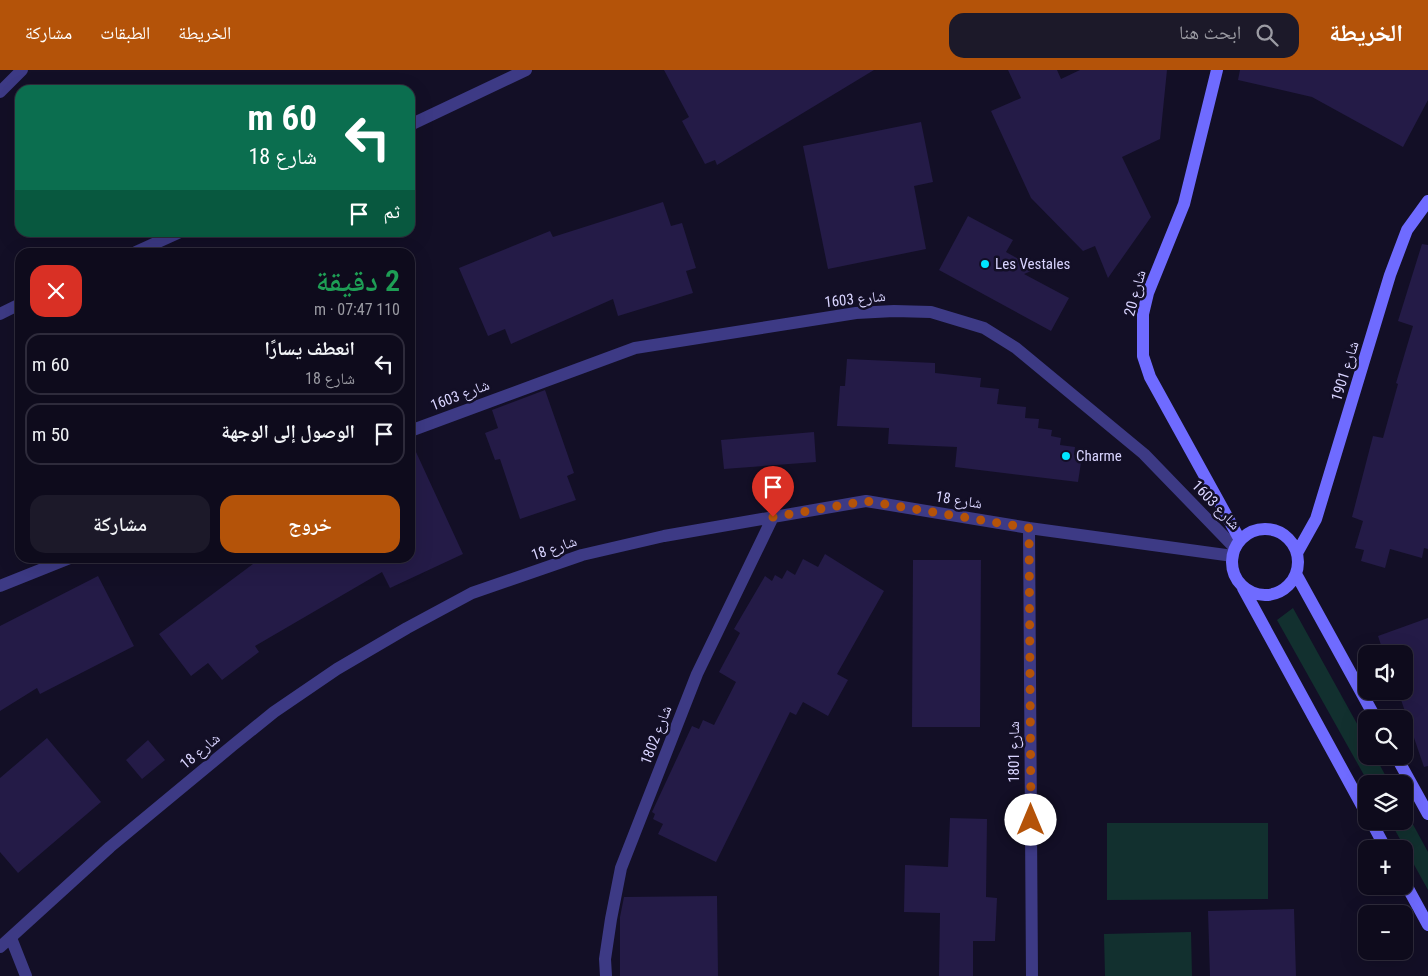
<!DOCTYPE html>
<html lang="ar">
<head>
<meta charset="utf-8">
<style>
  :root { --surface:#0e0b1c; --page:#1c1929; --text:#f1f3f6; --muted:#9b9ba3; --line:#2e2b3b; --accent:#b45309 }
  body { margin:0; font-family:"Roboto Condensed","Noto Naskh Arabic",sans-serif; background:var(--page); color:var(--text); direction:rtl; height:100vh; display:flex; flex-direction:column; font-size:19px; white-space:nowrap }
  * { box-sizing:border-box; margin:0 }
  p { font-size:16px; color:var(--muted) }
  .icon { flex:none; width:28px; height:28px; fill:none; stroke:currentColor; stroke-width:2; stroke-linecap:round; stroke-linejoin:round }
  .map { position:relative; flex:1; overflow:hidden; direction:ltr }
  .drawer { position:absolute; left:15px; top:178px; width:400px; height:315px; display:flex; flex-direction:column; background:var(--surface); border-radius:15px; box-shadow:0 5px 20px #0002,0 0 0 1px var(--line); direction:rtl }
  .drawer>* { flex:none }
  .banner { position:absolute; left:15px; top:15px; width:400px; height:152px; border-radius:15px; box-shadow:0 5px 20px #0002,0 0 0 1px var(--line); direction:rtl; background:#0b6e4f; color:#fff; overflow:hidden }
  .tools { position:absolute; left:1358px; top:575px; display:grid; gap:10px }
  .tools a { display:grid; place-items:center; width:55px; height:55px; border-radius:10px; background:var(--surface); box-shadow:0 5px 20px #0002,0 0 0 1px var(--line); font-size:25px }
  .pin { position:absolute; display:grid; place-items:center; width:42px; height:42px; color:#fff; margin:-51px -21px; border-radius:50% 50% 50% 0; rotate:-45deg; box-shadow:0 0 5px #0007 }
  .pin .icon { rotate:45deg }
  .me { position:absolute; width:55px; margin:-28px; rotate:0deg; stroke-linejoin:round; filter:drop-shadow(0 0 4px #0008) }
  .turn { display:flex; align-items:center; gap:18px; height:105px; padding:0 15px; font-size:22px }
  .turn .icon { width:65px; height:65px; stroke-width:2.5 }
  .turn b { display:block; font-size:35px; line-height:42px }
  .then { display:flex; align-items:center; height:48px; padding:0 15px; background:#0003; gap:10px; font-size:19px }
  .round { display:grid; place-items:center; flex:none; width:52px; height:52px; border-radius:15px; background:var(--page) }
  .headline { display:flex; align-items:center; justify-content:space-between; height:85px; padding:0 15px }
  h1 { font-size:30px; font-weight:600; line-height:38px; color:#1e9e55 }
  .primary-button { display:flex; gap:10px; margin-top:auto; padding:10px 15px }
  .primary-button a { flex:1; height:58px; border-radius:15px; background:var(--accent); color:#fff; font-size:20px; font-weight:600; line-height:58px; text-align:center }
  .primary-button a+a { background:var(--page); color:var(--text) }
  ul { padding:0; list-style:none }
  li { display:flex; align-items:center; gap:15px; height:62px; margin:0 10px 8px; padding:0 5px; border:2px solid var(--line); border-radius:15px }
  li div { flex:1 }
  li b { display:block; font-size:19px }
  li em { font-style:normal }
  header { display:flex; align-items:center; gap:30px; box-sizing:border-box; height:70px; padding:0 25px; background:var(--accent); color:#fff }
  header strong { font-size:24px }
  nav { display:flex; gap:28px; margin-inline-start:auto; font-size:18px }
  .search { width:350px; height:45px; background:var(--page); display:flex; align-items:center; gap:12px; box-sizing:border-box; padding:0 18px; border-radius:15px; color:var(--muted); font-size:19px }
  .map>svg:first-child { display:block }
</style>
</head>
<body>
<header>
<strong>الخريطة</strong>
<div class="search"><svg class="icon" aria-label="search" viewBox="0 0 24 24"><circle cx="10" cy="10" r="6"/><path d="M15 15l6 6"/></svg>ابحث هنا</div>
<nav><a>الخريطة</a><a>الطبقات</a><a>مشاركة</a></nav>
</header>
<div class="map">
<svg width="1428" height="906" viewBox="0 0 1428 906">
  <rect width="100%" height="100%" fill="#130f26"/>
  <path fill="#12302f" d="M1293 538 1366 670V686H1375L1390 714H1369L1277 550Z
    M1404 738 1428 782V820L1390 751H1404Z
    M1107 753H1268V829L1107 830Z
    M1191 862 1192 906H1105L1104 864Z"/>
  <path fill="#241b47" d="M664 0H874L717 95 715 90 705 94 682 51 689 47Z
    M1008 0H1057L1061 9 1080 0H1167L1160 69 1122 87 1151 147 1108 208 1095 176 1083 181 1031 128 991 41 1021 28Z
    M1240 0H1428V30L1403 77 1312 27 1238 10Z
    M921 52 933 112 914 116 926 179 828 199 803 76Z
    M663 132 671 156 682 153 696 198 686 201 693 223 618 246 613 229 511 274 505 259 488 266 459 198 550 161 553 167Z
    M968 146 1013 170 1006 182 1036 199 1024 204 1069 228 1051 261 939 200Z
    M1422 174 1428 175V479L1424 478 1422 488 1390 479 1385 498 1361 491 1364 480 1355 478 1363 451 1352 447 1373 366 1383 368 1398 314 1396 313 1413 256 1398 251Z
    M847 289 935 293V303L981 308 980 317 999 319 997 334 1026 337 1025 348 1039 349 1038 358 1052 360 1051 366 1061 368 1060 375 1075 377 1074 385 1082 386 1078 412 955 397 957 377 888 374 889 358 837 356 840 316H845Z
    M545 320 574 403 567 406 576 430 520 449 500 389 495 390 485 363 498 358 492 340Z
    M814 362 816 392 724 399 721 370Z
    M410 369 463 484 390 518 382 502 255 576 259 582 222 610 208 593 191 606 159 564 261 488H410Z
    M825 484 884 521 837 604 848 610 828 646 803 632 796 645 790 642 716 792 658 764 663 754 653 749 655 744 652 742 692 656 699 659 703 650 714 655 736 612 719 602 740 563 734 559 765 506 772 511 775 505 782 509 787 500 795 505 803 489 818 497Z
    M913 490H981L980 657H912Z
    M98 506 134 576 40 624 37 618 0 641V556Z
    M1428 548V696L1424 697 1398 621H1404V584H1384L1378 566Z
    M47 668 101 732 18 803 0 782V708Z
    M148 670 165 690 142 709 126 690Z
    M950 748 987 749 986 827 997 828 995 871H973V906H939L940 843 904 842 905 795 948 797Z
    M717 826 718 906H620V847L624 827Z
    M1294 839 1296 906H1210L1208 841Z"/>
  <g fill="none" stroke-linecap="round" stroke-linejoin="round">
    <path stroke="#3d3a85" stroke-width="12" d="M0 22 22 0
      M410 55 526 0
      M136 182 180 162
      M0 244 20 234
      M410 361 635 278 856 243 894 241 931 242 984 258 1016 278 1144 384 1235 478
      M1029 458 1032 906
      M0 516 70 488
      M11 868 26 906
      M0 877 110 777 232 676 274 642 337 599 407 558 472 523 582 485 664 466 866 431 1029 458 1233 486
      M606 906 605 889 611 849 621 798 697 604 773 447"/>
    <path stroke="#6f6bff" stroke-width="12" d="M1217 0 1184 134 1148 223 1143 244V286L1150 307 1240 470
      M1232 492a33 33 0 1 1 66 0a33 33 0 1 1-66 0Z
      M1297 483 1316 449 1390 205 1407 160 1428 131
      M1296 504 1376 649
      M1243 518 1366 743
      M1396 686 1428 744
      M1371 751 1386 779
      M1404 811 1428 855"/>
  </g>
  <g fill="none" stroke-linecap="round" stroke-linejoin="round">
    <path stroke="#b45309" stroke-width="9" stroke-dasharray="0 16.2" d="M773 447 866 431 1029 458 1031 750"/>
  </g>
  <g fill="#00e5ff" stroke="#130f26" stroke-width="2">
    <circle cx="985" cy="194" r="5"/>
    <circle cx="1066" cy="386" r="5"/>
  </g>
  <g text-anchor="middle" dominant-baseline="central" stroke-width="5" stroke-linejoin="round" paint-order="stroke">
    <g font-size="15" fill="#d9d4ff" stroke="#130f26" text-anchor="start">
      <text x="995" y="194">Les Vestales</text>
      <text x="1076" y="386">Charme</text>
    </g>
    <g font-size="15" fill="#d9d4ff" stroke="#130f26">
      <text transform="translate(1135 223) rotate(-75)">شارع 20</text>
      <text transform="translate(855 229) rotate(-6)">شارع 1603</text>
      <text transform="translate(1345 301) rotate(-73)">شارع 1901</text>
      <text transform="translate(460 325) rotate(-21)">شارع 1603</text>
      <text transform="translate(959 430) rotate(9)">شارع 18</text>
      <text transform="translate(1216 435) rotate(46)">شارع 1603</text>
      <text transform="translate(554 478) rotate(-19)">شارع 18</text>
      <text transform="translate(656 665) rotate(-69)">شارع 1802</text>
      <text transform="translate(200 681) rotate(-40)">شارع 18</text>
      <text transform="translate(1014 682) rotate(-90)">شارع 1801</text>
    </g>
  </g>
</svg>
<div class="tools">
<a><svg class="icon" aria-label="sound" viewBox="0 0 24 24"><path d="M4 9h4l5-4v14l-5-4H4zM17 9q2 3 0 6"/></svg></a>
<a><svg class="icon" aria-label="search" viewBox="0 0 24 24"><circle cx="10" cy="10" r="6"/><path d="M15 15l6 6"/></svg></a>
<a><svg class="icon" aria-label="layers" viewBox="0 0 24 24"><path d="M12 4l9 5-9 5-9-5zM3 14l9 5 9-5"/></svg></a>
<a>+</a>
<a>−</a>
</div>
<div class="pin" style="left:773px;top:447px;background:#d93025"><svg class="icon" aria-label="arrive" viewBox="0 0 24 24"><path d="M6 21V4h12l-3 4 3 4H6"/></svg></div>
<svg class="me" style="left:1031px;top:750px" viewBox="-20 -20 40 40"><circle r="19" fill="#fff"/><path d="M0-13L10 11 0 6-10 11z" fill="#b45309"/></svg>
<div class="banner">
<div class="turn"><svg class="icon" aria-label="left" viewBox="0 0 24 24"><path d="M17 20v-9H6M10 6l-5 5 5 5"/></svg><div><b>60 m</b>شارع 18</div></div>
<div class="then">ثم<svg class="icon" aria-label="arrive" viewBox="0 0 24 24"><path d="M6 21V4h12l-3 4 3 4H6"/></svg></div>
</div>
<section class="drawer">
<div class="headline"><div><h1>2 دقيقة</h1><p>110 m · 07:47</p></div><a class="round" style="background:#d93025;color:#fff"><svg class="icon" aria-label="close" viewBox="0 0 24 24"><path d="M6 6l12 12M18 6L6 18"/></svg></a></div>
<ul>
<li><svg class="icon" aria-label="left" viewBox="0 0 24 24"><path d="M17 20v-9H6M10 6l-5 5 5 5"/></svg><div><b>انعطف يسارًا</b><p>شارع 18</p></div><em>60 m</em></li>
<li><svg class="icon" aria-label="arrive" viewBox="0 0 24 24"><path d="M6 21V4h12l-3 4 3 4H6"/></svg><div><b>الوصول إلى الوجهة</b></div><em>50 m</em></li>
</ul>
<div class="primary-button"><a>خروج</a><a>مشاركة</a></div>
</section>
</div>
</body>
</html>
